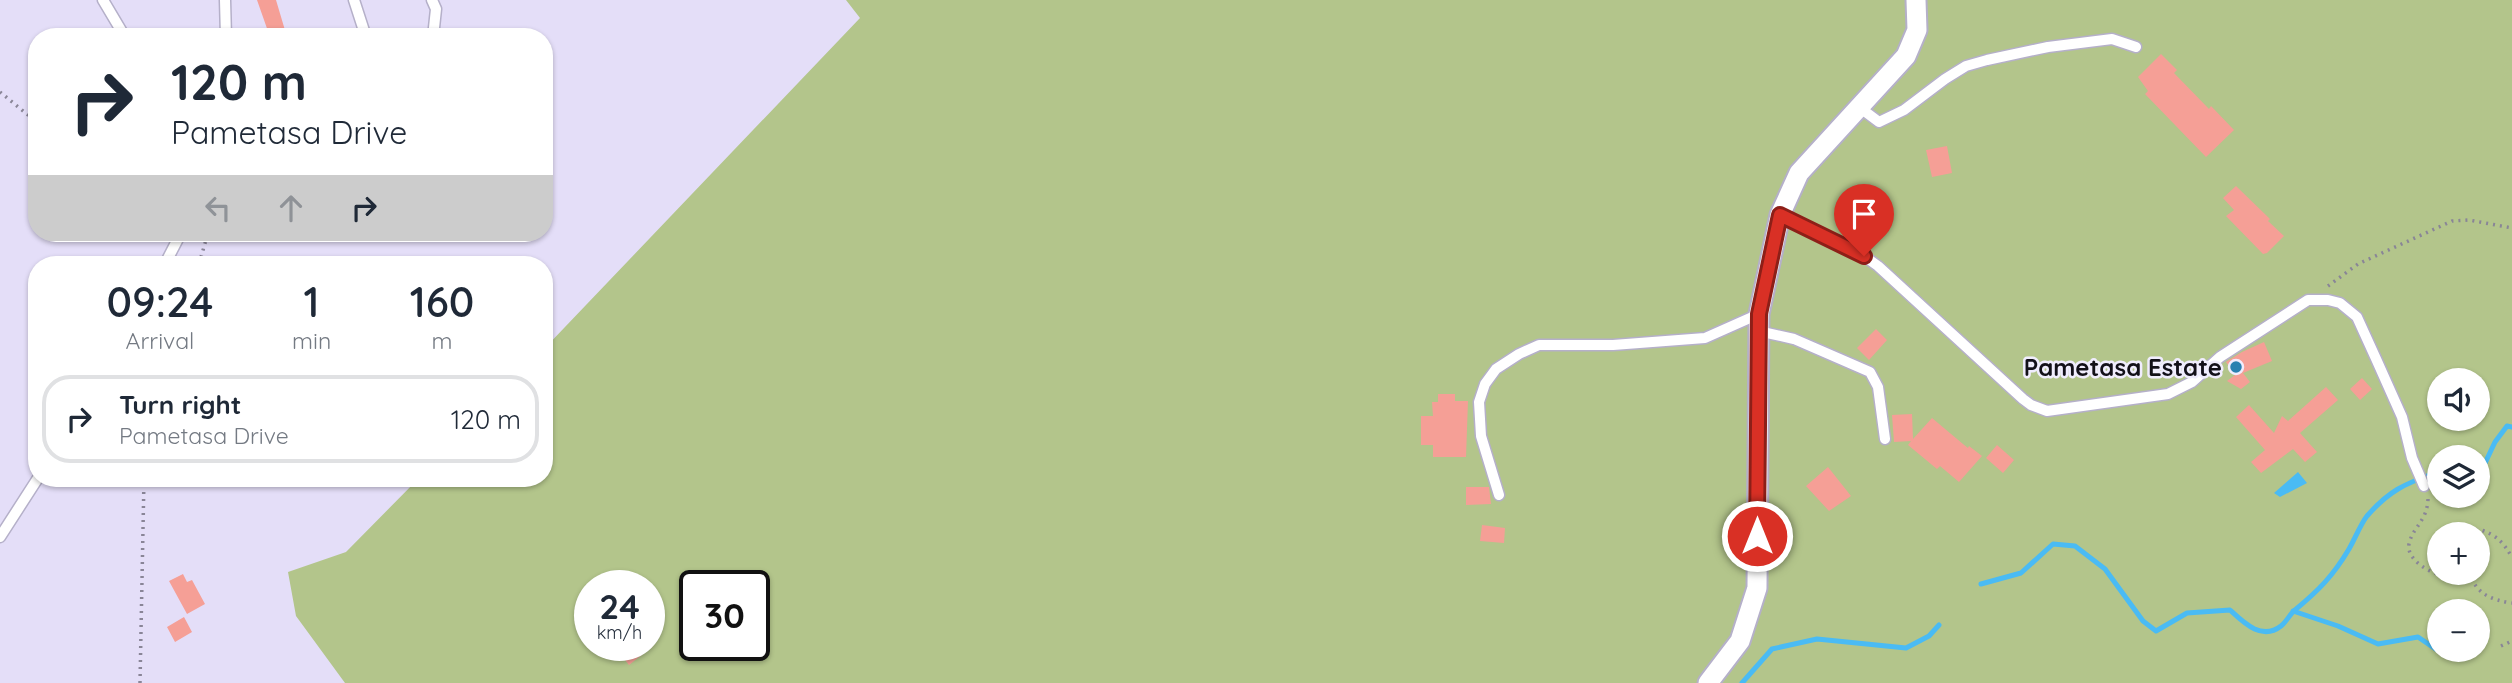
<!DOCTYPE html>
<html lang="en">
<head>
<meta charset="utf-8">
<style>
  :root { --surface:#fff; --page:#f2f2f3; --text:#1f2937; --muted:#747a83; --line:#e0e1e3 }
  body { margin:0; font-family:Quicksand,sans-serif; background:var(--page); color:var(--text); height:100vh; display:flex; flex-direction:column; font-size:26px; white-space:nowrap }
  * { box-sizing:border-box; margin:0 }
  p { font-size:23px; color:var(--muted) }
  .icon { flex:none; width:38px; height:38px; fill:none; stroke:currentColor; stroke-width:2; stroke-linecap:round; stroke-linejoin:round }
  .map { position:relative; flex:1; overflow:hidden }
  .side { position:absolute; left:28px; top:256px; width:525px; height:231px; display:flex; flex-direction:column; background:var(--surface); border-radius:28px; box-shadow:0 2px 5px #0004 }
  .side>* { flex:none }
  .top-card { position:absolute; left:28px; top:28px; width:525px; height:214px; border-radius:28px; box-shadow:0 2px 5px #0004; background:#fff; color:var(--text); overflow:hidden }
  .buttons { position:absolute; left:2427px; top:368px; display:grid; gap:14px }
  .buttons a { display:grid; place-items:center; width:63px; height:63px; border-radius:50%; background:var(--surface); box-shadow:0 2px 5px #0004; font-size:35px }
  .speed { position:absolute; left:574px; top:570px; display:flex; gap:14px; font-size:35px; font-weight:700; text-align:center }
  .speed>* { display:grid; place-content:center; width:91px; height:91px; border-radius:50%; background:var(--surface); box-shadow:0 2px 5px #0004; line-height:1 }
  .speed small { font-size:18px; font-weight:400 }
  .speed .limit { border:4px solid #111; border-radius:10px; background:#fff; color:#111 }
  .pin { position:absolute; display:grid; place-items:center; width:60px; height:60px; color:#fff; margin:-72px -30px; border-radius:50% 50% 50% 0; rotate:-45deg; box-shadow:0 0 7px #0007 }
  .pin .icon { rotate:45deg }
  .me { position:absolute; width:77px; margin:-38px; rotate:0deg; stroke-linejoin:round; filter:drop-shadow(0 0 5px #0008) }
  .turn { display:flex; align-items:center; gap:24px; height:147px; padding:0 28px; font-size:32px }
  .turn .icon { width:91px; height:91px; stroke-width:2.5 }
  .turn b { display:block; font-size:49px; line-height:60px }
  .lanes { display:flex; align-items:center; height:66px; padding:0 28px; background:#0003; justify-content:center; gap:35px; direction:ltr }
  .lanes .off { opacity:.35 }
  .eta { display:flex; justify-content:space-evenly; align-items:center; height:119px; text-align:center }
  .eta b { font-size:42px; font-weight:600; line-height:49px }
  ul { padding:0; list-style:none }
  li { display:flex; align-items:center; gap:21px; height:88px; margin:0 14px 10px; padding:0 14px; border:4px solid var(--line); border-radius:28px }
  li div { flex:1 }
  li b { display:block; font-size:26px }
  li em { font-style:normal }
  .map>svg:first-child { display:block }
</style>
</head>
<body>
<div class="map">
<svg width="2512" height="683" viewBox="0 0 2512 683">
  <rect width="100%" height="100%" fill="#e4def8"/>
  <path fill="#b3c58b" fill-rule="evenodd" d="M846 0H2512V683H345L296 616 288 572 346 552 419 478H544V349L860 18ZM2440 380H2478V418H2440ZM2440 457H2478V495H2440ZM2440 534H2478V572H2440ZM590 586H649V646H590ZM695 586H754V646H695ZM2440 611H2478V649H2440Z"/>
  <path fill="#4abbf4" d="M2298 472 2307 483 2280 497 2274 493Z"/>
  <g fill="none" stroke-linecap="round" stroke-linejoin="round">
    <path stroke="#4abbf4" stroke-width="5" d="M2478 478 2495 442 2507 426 2512 427
      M1981 584 2021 573 2053 544 2075 546 2105 569 2143 621 2156 631 2187 613 2230 610C2244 623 2262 641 2281 626 2287 621 2290 614 2295 610 2319 590 2333 576 2349 549 2355 539 2360 525 2367 516 2389 491 2404 484 2435 473L2440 475
      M2293 611 2338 626 2378 644 2418 637 2437 650 2445 649
      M1742 683 1772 649 1817 639 1906 648 1929 636 1939 625"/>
  </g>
  <path fill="#f59f96" d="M257 0H276L287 37H270Z
    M2161 54 2177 70 2174 73 2209 109 2211 106 2234 130 2206 157 2145 94 2148 91 2138 77Z
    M1947 146 1952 173 1932 177 1926 150Z
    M2236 186 2270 219 2268 221 2284 236 2267 253 2263 254 2226 216 2234 210 2223 198Z
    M1876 329 1887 340 1869 360 1857 348Z
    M2264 342 2272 361 2243 373 2250 382 2241 389 2227 381 2235 375 2226 362 2242 352Z
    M2362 378 2372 389 2360 400 2350 389Z
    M2326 387 2338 400 2300 433 2317 452 2305 462 2293 449 2261 473 2251 462 2265 450 2236 417 2249 405 2274 433 2282 416 2288 421Z
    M1438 394H1455V401H1468L1466 457H1433V445H1421V416H1433L1432 402H1438Z
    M1912 414 1913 439 1932 418 1963 444 1968 448 1969 446 1982 456 1959 482 1940 466 1937 469 1908 445 1911 441 1894 442 1892 415Z
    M1997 445 2014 460 2003 473 1986 458Z
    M1828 467 1851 496 1829 511 1806 486Z
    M1466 487H1489L1491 504 1466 505Z
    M1482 525 1505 528 1504 543 1480 541Z
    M183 574 187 582 192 580 205 604 187 614 169 581Z
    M184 617 192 632 175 642 167 627Z
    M614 646H653L629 665Z"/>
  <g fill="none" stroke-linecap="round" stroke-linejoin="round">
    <defs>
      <path id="service" d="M103 0 125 37
        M225 0 226 37
        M354 0 366 37
        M432 0 436 9 433 37
        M1859 107 1879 122 1904 110 1945 79 1966 66 1987 60 2048 47 2112 39 2136 47
        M1780 215 1864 256 1878 266 2023 399 2031 405 2047 411 2168 394 2192 382 2220 357 2308 300H2328L2340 303 2357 317 2377 361 2402 417 2412 458 2424 486
        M165 264 181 233
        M1758 331 1794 339 1870 372 1878 387 1885 439
        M1499 495 1481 436 1479 402 1485 384 1496 369 1519 354 1539 345H1613L1705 338 1759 314
        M0 537 38 478"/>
      <path id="minor" d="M1708 683 1740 641 1757 588 1759 314 1780 215 1799 173 1906 56 1917 30 1916 0"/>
    </defs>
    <use href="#service" stroke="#b5b0c9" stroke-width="13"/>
    <use href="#minor" stroke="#b5b0c9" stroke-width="23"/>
    <path stroke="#898597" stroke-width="3.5" stroke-dasharray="2 5" stroke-linecap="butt" d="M0 92 28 115 37 126
      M199 264 208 233
      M2328 286 2358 264 2452 221 2469 220 2512 228
      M2428 499C2427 522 2413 526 2409 544 2406 559 2429 573 2442 575 2451 577 2461 576 2470 576
      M2470 534 2478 529C2495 534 2504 542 2512 558
      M2469 572C2476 594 2491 600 2512 603
      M2501 646 2512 641
      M140 683 144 478"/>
    <use href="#service" stroke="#fff" stroke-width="10"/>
    <use href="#minor" stroke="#fff" stroke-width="19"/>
  </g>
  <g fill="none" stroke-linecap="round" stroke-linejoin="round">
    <defs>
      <path id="route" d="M1757 536 1759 314 1780 215 1864 256"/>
    </defs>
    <use href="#route" stroke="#8d1f18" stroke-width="18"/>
    <use href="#route" stroke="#d93025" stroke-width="12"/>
  </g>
  <circle fill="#2981b0" stroke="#f0edfd" stroke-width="2.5" cx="2236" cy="367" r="7"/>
  <g text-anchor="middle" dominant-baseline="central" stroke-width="5" stroke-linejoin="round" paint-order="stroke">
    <g font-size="24" font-weight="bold" fill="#121018" stroke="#f0edfd" text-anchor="end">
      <text x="2222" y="367">Pametasa Estate</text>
    </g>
  </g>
</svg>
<div class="buttons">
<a><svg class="icon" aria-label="sound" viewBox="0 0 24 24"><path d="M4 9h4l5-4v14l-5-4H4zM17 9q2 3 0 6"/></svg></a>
<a><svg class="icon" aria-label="layers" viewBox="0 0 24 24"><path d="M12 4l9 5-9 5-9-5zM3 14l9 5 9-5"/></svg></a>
<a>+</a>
<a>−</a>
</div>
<div class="speed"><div>24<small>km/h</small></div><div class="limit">30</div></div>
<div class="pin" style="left:1864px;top:256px;background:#d93025"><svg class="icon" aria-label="arrive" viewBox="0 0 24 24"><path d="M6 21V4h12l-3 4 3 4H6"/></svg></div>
<svg class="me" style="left:1757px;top:536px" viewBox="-20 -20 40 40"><circle r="17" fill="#d93025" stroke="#fff" stroke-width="3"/><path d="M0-11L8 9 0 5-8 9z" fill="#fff"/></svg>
<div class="top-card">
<div class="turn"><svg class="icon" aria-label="right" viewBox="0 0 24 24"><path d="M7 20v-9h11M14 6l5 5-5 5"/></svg><div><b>120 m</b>Pametasa Drive</div></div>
<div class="lanes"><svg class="icon off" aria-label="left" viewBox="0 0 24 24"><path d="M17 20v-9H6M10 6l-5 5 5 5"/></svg><svg class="icon off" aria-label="ahead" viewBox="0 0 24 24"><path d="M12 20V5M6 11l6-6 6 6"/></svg><svg class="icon" aria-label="right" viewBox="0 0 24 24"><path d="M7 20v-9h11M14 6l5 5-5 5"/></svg></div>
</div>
<section class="side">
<div class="eta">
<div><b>09:24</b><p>Arrival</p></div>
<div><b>1</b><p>min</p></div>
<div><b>160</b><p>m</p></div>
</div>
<ul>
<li><svg class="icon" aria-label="right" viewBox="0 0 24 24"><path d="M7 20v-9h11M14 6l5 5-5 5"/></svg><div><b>Turn right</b><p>Pametasa Drive</p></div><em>120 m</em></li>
</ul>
</section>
</div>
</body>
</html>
